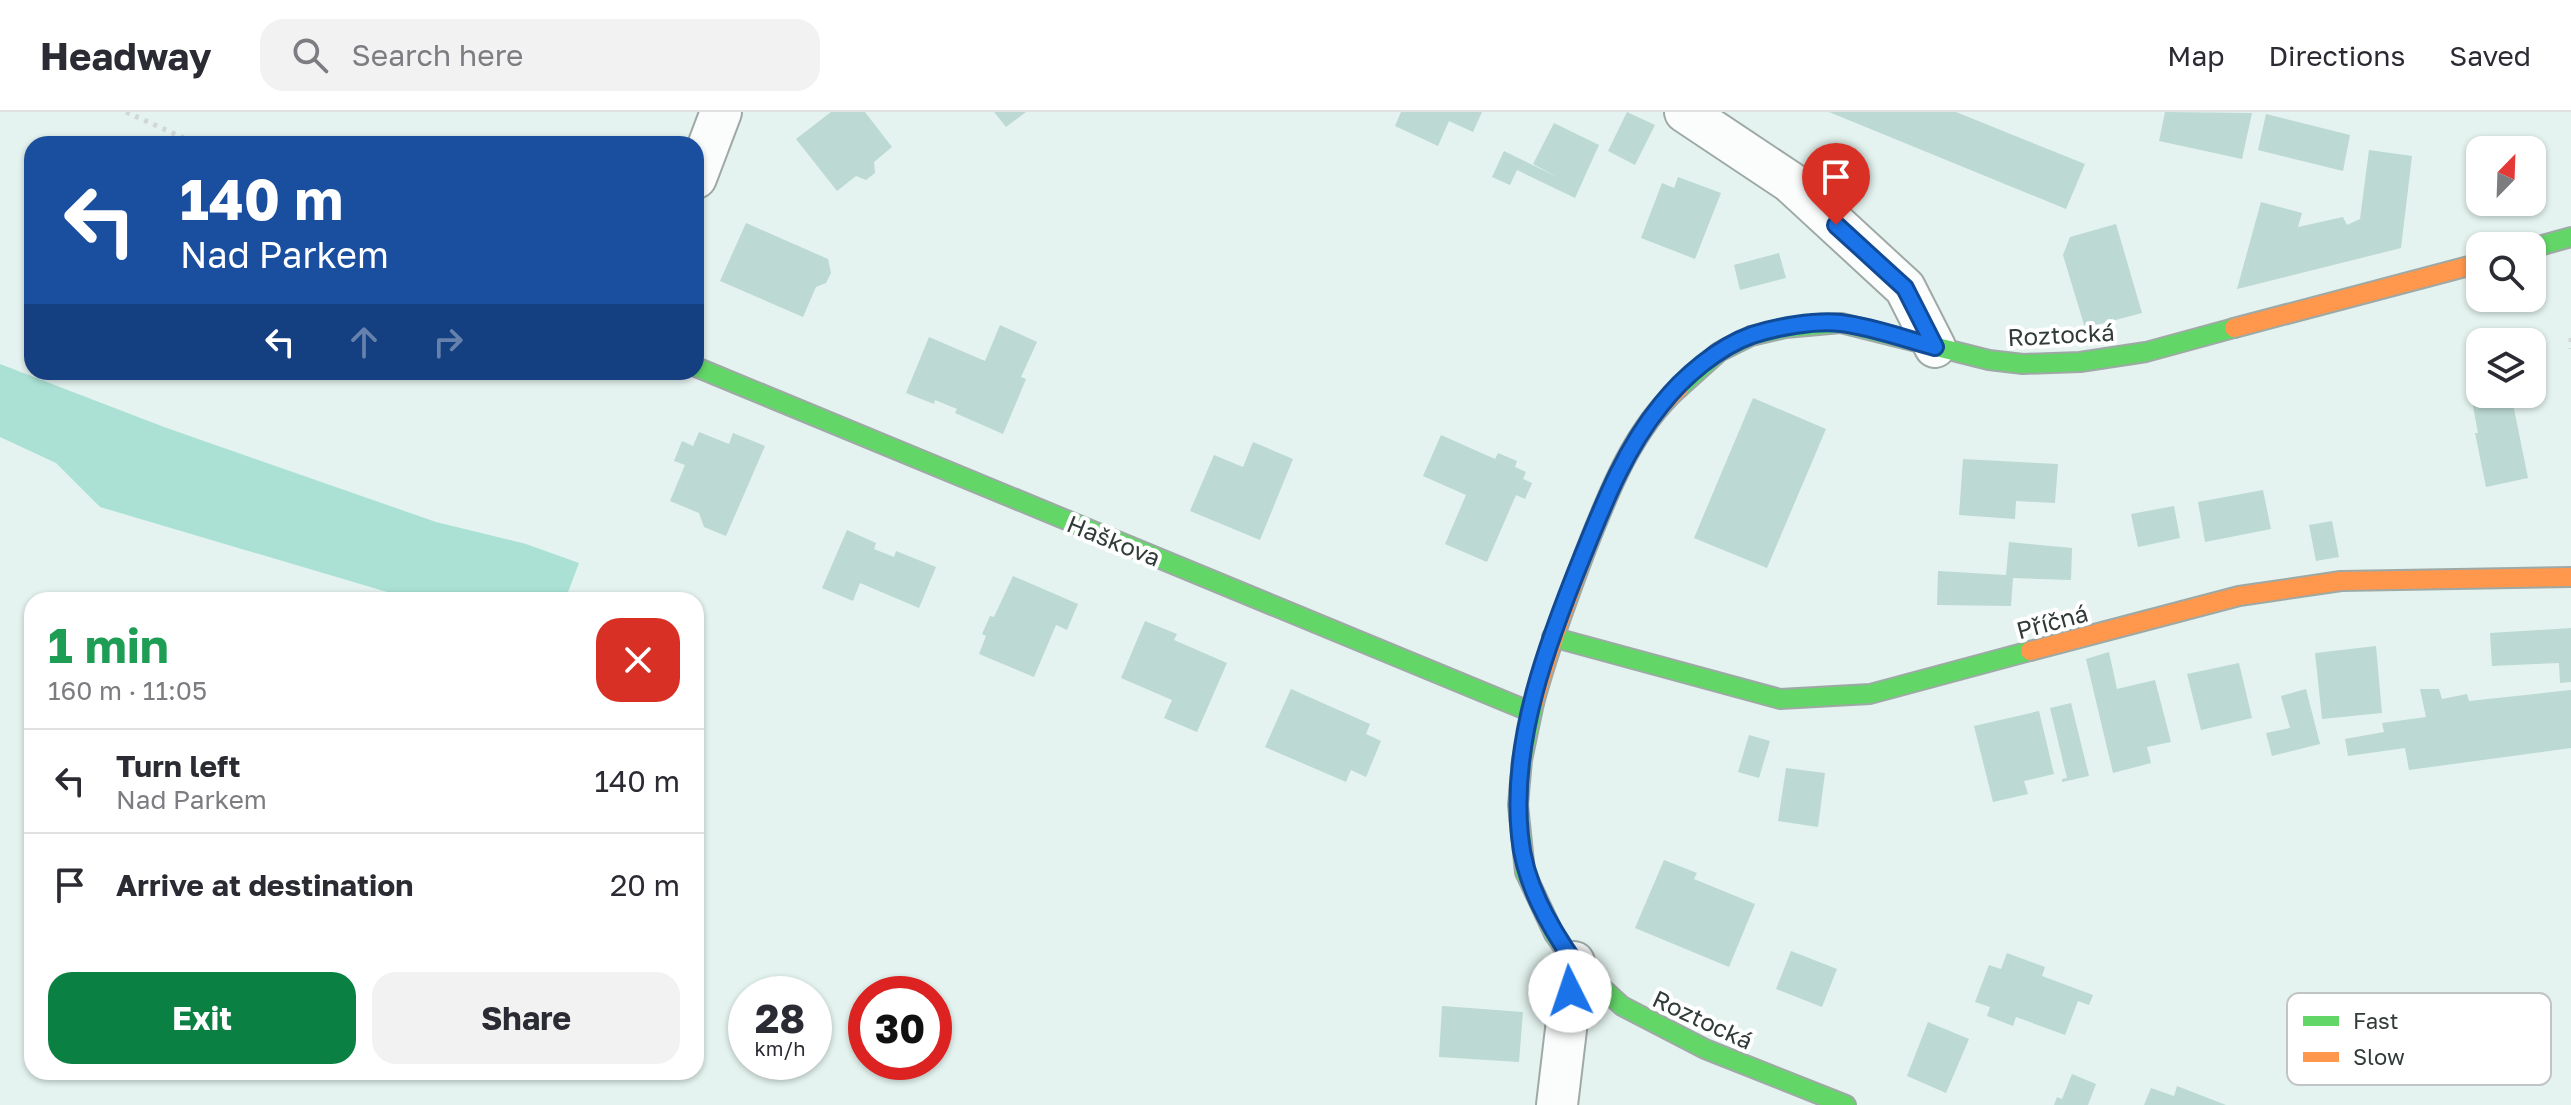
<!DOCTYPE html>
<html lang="en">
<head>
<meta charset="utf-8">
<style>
  :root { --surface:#fff; --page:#f2f2f3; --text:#2b2b33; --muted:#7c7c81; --line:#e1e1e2; --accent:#0b8043 }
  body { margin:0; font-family:"Golos Text",sans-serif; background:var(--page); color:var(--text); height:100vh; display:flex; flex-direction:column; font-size:30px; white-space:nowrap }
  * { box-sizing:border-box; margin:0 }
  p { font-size:26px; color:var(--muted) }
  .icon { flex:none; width:44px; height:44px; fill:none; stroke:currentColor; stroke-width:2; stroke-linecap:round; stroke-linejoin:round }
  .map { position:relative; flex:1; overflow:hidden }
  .panel { position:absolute; left:24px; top:480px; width:680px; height:488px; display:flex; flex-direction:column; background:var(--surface); border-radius:24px; box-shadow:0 2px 6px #0004 }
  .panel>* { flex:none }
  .top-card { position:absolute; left:24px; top:24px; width:680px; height:244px; border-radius:24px; box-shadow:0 2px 6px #0004; background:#1a4fa0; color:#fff; overflow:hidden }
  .needle { width:52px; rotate:23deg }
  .tools { position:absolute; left:2466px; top:24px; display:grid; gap:16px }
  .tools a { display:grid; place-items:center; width:80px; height:80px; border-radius:16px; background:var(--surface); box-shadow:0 2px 6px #0004; font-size:40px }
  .speed { position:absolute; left:728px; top:864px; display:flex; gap:16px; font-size:40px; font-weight:700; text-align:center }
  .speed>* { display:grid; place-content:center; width:104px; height:104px; border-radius:50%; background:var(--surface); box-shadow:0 2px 6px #0004; line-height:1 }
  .speed small { font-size:20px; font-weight:400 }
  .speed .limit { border:12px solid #d22; background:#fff; color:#111 }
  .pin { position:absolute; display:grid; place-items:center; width:68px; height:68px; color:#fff; margin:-82px -34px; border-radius:50% 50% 50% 0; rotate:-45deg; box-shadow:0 0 8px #0007 }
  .pin .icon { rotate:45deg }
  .me { position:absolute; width:88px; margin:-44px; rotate:356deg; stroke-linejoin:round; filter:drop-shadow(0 0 6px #0008) }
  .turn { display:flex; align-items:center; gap:28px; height:168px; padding:0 24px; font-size:36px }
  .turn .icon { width:104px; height:104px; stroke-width:2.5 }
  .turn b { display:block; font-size:56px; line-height:68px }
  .lanes { display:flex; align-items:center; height:76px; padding:0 24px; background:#0003; justify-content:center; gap:40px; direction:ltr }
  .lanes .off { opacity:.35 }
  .round { display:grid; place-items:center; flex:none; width:84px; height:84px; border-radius:24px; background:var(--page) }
  .overview { display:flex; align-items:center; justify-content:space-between; height:136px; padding:0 24px }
  h1 { font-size:48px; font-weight:700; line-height:60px; color:#1e9e55 }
  .primary-button { display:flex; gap:16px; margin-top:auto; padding:16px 24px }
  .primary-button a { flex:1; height:92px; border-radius:24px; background:var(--accent); color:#fff; font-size:32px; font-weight:700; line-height:92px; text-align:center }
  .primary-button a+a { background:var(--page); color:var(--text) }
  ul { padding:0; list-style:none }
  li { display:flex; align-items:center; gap:24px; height:104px; padding:0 24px; border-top:2px solid var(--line) }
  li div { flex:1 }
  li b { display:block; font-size:30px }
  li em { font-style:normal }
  header { display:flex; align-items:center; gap:48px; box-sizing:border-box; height:112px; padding:0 40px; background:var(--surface); border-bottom:2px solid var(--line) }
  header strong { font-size:38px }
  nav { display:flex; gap:44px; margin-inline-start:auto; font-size:28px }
  .search { width:560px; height:72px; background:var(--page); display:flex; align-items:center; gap:20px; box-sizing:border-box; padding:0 28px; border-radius:24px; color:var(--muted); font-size:30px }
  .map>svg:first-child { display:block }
</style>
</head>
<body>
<header>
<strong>Headway</strong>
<div class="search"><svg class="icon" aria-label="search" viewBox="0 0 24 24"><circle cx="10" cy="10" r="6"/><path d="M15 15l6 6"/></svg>Search here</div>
<nav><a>Map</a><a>Directions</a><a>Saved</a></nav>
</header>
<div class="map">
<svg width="2571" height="993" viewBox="0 0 2571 993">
  <rect width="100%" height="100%" fill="#e4f3ef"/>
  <path fill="#abe1d5" d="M0 252 164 315 436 410 526 432 579 451 565 488H414L100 395 56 351 0 325Z"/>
  <path fill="#bcd9d3" d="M831 0H865L892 35 874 50 875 61 866 68 856 64 837 79 796 27Z
    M994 0H1026L1006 15Z
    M1401 0H1482L1473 20 1449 9 1438 34 1395 14Z
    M1627 0 1655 13 1635 53 1608 39Z
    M1829 0H1956L2085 52 2066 97Z
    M2165 0 2252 1 2242 47 2159 29Z
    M2266 2 2350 23 2343 59 2258 38Z
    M1554 11 1599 33 1575 86 1517 58 1510 73 1492 65 1504 39 1559 66 1533 52Z
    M2369 38 2412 44 2401 136 2237 177 2261 90 2302 101 2298 115 2343 105 2347 113 2360 107Z
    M1678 65 1721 81 1695 147 1641 126 1662 71 1674 76Z
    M746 111 828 147 831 161 826 171 816 175 803 205 720 169Z
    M2116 112 2142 201 2085 216 2063 143 2070 125Z
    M1779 141 1786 166 1740 178 1734 153Z
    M1000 213 1037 230 1021 265 1026 267 1003 322 955 301 957 297 935 288 934 292 906 281 929 225 985 249Z
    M2480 271V282H2511L2528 366 2486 375 2475 321H2478L2469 273Z
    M1753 286 1826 317 1767 456 1694 426Z
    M699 320 729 332 733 321 765 334 726 424 704 415 699 401 670 389 685 353 674 349 682 329 693 334Z
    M1441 323 1495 347 1498 341 1517 349 1515 355 1526 360 1523 367 1532 371 1525 387 1516 383 1487 450 1445 432 1466 383 1423 364Z
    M1253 330 1293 347 1260 428 1190 399 1214 343 1243 355Z
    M1963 347 2058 352 2055 391 2016 389 2015 407 1959 403Z
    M2263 378 2271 417 2205 430 2198 390Z
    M2174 394 2180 426 2138 435 2131 402Z
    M2332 409 2339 445 2316 449 2309 413Z
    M847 418 876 431 874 437 894 445 896 439 936 455 919 496 860 471 853 489 822 476Z
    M2009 430 2072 436 2071 468 2013 466 2011 494 1937 493 1938 459 2006 463Z
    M1013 464 1078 492 1067 518 1056 513 1034 565 979 542 986 524 982 522 990 504 994 505Z
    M1145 509 1177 522 1174 528 1227 551 1197 620 1164 606 1172 588 1121 566Z
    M2571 516V570L2560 571 2559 551 2492 554 2490 521Z
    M2376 534 2382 601 2322 607 2315 541Z
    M2109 540 2117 577 2155 568 2171 630 2147 635 2151 651 2113 661 2086 547Z
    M2239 551 2252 606 2201 618 2187 562Z
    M1291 577 1370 612 1366 622 1381 629 1366 665 1351 658 1346 670 1265 635Z
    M2306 577 2320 632 2272 644 2266 621 2290 616 2281 584Z
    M2420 577H2439L2442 587 2467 582 2469 589 2571 578V636L2409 658 2405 636 2348 644 2345 627 2384 620 2382 611 2426 605Z
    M2071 591 2089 664 2062 670V667L2067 666 2050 596Z
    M2039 599 2054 662 2024 669 2028 682 1993 690 1974 614Z
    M1749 623 1770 629 1759 666 1738 660Z
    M1786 656 1825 661 1818 715 1778 709Z
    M1664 748 1697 761 1694 767 1755 792 1729 855 1635 816Z
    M1791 839 1837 857 1822 895 1776 877Z
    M2007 841 2045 855 2042 864 2093 883 2089 893 2078 889 2065 923 2016 905 2013 914 1987 904 1990 895 1975 890 1989 853 2001 857Z
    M1442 894 1523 900 1519 950 1439 945Z
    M1928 910 1969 927 1946 981 1907 964Z
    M2072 962 2096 972 2088 993H2054L2057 985 2062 987Z
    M2177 974 2226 993H2144L2151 976 2174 984Z"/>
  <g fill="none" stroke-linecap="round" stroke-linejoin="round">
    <defs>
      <path id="street" d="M1685 0 1790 70 1905 176 1935 235
        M696 66 721 0
        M1557 993 1574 850"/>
      <path id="fast" d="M2532 136 2571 125
        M696 255 1531 600
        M1679 276 1719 240 1751 224 1785 216 1841 211 1989 248 2023 252 2080 250 2146 240 2234 216
        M1552 525 1780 587 1870 582 2030 539
        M1534 591 1522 648 1518 693 1525 760 1554 822 1574 850 1622 894 1705 937 1846 993"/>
      <path id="slow" d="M2234 216 2480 151
        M2030 539 2239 484 2341 469 2571 465
        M1534 591C1548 539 1566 490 1585 440 1608 382 1632 318 1679 276"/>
    </defs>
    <use href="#street" stroke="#9ea9a6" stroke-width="44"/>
    <use href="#fast" stroke="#9ea9a6" stroke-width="22"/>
    <use href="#slow" stroke="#9ea9a6" stroke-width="22"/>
    <path stroke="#d2d7d6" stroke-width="5" stroke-dasharray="4 6" stroke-linecap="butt" d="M126 0 197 32
      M2571 226V237"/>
    <use href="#street" stroke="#fbfdfd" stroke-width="40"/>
    <use href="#fast" stroke="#63d668" stroke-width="18"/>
    <use href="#slow" stroke="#ff974d" stroke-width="18"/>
  </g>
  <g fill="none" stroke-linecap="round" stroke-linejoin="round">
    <defs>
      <path id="route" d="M1570 879 1574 850C1548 812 1524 770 1520 724 1510 629 1548 529 1583 443 1604 391 1625 337 1661 293 1683 265 1718 235 1752 223 1777 215 1815 208 1841 211 1873 215 1905 227 1935 235L1905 176 1836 113"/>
    </defs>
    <use href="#route" stroke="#114b97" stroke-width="20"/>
    <use href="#route" stroke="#1a73e8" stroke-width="14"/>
  </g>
  <g text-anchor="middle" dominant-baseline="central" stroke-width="8" stroke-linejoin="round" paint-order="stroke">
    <g font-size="24" fill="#313b39" stroke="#fff">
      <text transform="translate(2061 222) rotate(-3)">Roztocká</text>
      <text transform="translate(1114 428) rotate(22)">Haškova</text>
      <text transform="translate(2052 509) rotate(-15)">Příčná</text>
      <text transform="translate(1703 907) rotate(25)">Roztocká</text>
    </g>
  </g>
  <rect x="2287" y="881" width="264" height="92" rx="12" fill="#fff" stroke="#c1c4c4" stroke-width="2"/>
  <rect x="2303" y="904" width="36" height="10" fill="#63d668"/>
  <rect x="2303" y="940" width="36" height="10" fill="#ff974d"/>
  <g font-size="22" fill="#313b39">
    <text x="2353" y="917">Fast</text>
    <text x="2353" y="953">Slow</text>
  </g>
</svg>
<div class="tools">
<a><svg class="needle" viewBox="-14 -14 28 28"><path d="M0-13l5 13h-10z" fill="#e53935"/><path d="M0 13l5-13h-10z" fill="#7c7c81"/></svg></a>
<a><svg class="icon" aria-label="search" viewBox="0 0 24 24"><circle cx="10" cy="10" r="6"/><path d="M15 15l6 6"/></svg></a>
<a><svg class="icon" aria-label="layers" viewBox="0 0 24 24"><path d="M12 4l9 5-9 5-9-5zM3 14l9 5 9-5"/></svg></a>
</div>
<div class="speed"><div>28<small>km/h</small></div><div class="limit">30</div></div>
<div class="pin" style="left:1836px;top:113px;background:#d93025"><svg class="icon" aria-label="arrive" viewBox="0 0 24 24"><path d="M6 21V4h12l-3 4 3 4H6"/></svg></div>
<svg class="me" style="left:1570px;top:879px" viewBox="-20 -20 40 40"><circle r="19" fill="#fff"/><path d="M0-13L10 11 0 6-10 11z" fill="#1a73e8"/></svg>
<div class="top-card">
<div class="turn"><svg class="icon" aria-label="left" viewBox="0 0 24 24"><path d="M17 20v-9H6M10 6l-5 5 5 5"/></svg><div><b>140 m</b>Nad Parkem</div></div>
<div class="lanes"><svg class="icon" aria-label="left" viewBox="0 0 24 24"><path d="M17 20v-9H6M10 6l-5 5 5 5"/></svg><svg class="icon off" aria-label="ahead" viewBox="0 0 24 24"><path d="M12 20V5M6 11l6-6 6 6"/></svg><svg class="icon off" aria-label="right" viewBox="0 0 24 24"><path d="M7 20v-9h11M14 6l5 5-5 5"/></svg></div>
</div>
<section class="panel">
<div class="overview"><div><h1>1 min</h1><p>160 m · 11:05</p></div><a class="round" style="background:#d93025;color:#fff"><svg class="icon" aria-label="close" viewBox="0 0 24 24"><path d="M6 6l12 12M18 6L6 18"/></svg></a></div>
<ul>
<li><svg class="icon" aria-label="left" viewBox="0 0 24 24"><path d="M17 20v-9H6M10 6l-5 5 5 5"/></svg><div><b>Turn left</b><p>Nad Parkem</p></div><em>140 m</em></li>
<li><svg class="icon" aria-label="arrive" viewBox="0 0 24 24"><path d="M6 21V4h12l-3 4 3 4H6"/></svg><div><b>Arrive at destination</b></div><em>20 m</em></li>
</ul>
<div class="primary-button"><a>Exit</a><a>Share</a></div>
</section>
</div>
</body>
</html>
